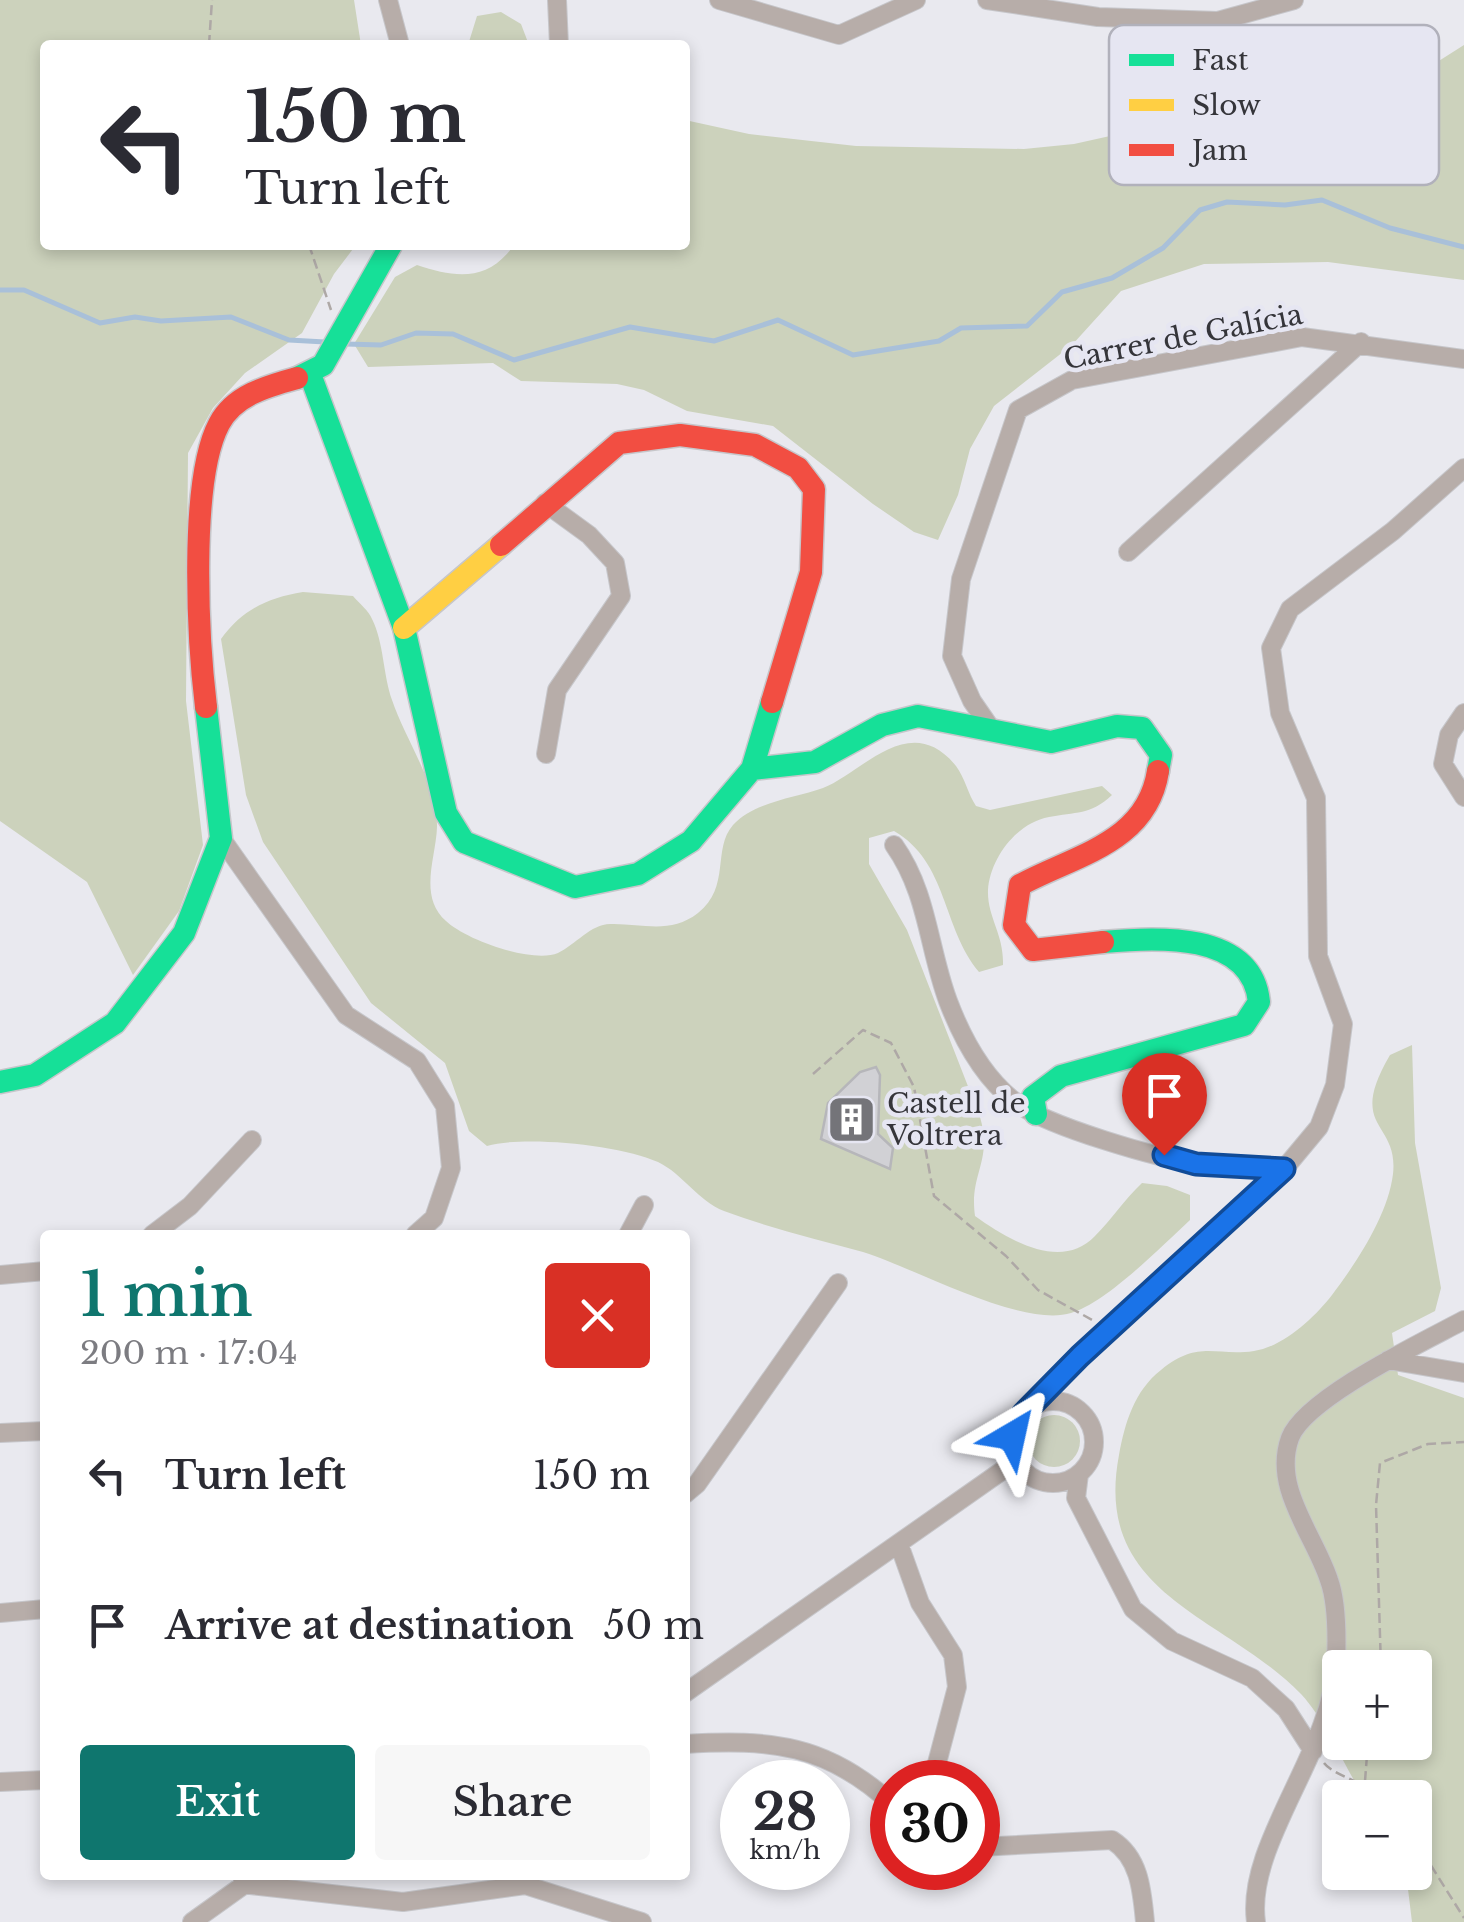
<!DOCTYPE html>
<html lang="en">
<head>
<meta charset="utf-8">
<style>
  :root { --surface:#fff; --page:#f7f7f7; --text:#2b2b33; --muted:#7c7c81; --accent:#0f766e }
  body { margin:0; font-family:"Libre Baskerville",serif; background:var(--page); color:var(--text); height:100vh; display:flex; flex-direction:column; font-size:38px; white-space:nowrap }
  * { box-sizing:border-box; margin:0 }
  p { font-size:32px; color:var(--muted) }
  .icon { flex:none; width:55px; height:55px; fill:none; stroke:currentColor; stroke-width:2; stroke-linecap:round; stroke-linejoin:round }
  .map { position:relative; flex:1; overflow:hidden }
  .panel { position:absolute; left:40px; top:1230px; width:650px; height:650px; display:flex; flex-direction:column; background:var(--surface); border-radius:10px; box-shadow:0 5px 15px #0003 }
  .panel>* { flex:none }
  .guide { position:absolute; left:40px; top:40px; width:650px; height:210px; border-radius:10px; box-shadow:0 5px 15px #0003; background:#fff; color:var(--text); overflow:hidden }
  .controls { position:absolute; left:1322px; top:1650px; display:grid; gap:20px }
  .controls a { display:grid; place-items:center; width:110px; height:110px; border-radius:10px; background:var(--surface); box-shadow:0 5px 15px #0003; font-size:50px }
  .speed { position:absolute; left:720px; top:1760px; display:flex; gap:20px; font-size:50px; font-weight:700; text-align:center }
  .speed>* { display:grid; place-content:center; width:130px; height:130px; border-radius:50%; background:var(--surface); box-shadow:0 5px 15px #0003; line-height:1 }
  .speed small { font-size:25px; font-weight:400 }
  .speed .limit { border:15px solid #d22; background:#fff; color:#111 }
  .pin { position:absolute; display:grid; place-items:center; width:85px; height:85px; color:#fff; margin:-102px -42px; border-radius:50% 50% 50% 0; rotate:-45deg; box-shadow:0 0 10px #0007 }
  .pin .icon { rotate:45deg }
  .me { position:absolute; width:110px; margin:-55px; rotate:36deg; stroke-linejoin:round; filter:drop-shadow(0 0 8px #0008) }
  .turn { display:flex; align-items:center; gap:35px; height:210px; padding:0 40px; font-size:45px }
  .turn .icon { width:130px; height:130px; stroke-width:2.5 }
  .turn b { display:block; font-size:70px; line-height:85px }
  .round { display:grid; place-items:center; flex:none; width:105px; height:105px; border-radius:10px; background:var(--page) }
  .headline { display:flex; align-items:center; justify-content:space-between; height:170px; padding:0 40px }
  h1 { font-size:60px; font-weight:600; line-height:75px; color:var(--accent) }
  .button { display:flex; gap:20px; margin-top:auto; padding:20px 40px }
  .button a { flex:1; height:115px; border-radius:10px; background:var(--accent); color:#fff; font-size:40px; font-weight:600; line-height:115px; text-align:center }
  .button a+a { background:var(--page); color:var(--text) }
  ul { padding:0; list-style:none }
  li { display:flex; align-items:center; gap:30px; height:150px; padding:0 40px }
  li div { flex:1 }
  li b { display:block; font-size:38px }
  li em { font-style:normal }
  .map>svg:first-child { display:block }
</style>
</head>
<body>
<div class="map">
<svg width="1464" height="1922" viewBox="0 0 1464 1922">
  <rect width="100%" height="100%" fill="#e9e9ef"/>
  <path fill="#cbd0be" d="M1028 1441a26 26 0 1 1 52 0a26 26 0 1 1-52 0Z"/>
  <path fill="#ccd2bc" fill-rule="evenodd" d="M0 0H354L361 45H45V245H356L334 274 302 333 245 373 213 408 188 453 186 701 203 845 179 911 133 975 87 882 0 821Z
    M501 12 521 24 529 45H468L477 16Z
    M1464 45V280L1328 262 1204 264 1121 291 1072 345 994 406 970 449 958 495 938 540 914 532 873 504 773 426 687 411 644 390 617 384 521 381 493 363 368 367 354 344 395 277 417 265C456 278 488 282 514 245H685V120L749 134 856 146 1024 149 1074 144 1173 122 1375 90 1423 71Z
    M303 592 353 596C359 603 369 611 372 619 384 643 383 675 392 700 405 739 438 785 437 827 436 858 418 896 446 921 466 940 533 964 558 953 575 945 591 924 610 924 641 923 670 935 698 913 731 887 712 849 733 825 753 802 795 798 823 788 862 773 910 709 956 766 965 778 968 794 976 806L990 810 1102 786 1112 795C1091 815 1075 812 1049 817 1016 823 990 859 988 890 987 917 1004 934 1003 965L979 972C942 928 948 862 894 831L869 838V864L907 930 980 1117C993 1162 969 1173 975 1216 1007 1239 1061 1272 1095 1236 1112 1219 1124 1200 1142 1183L1167 1186 1190 1195V1220C1162 1246 1106 1303 1071 1313 1021 1328 915 1268 863 1252 817 1239 769 1228 724 1211 698 1201 683 1174 658 1162 621 1145 524 1135 487 1146L469 1131 445 1063 371 1003 263 842 246 795 221 639C242 610 267 598 303 592Z
    M1412 1045 1415 1143 1441 1288 1435 1311 1392 1333 1398 1375 1464 1398V1922H1412L1406 1873 1415 1872V1798L1364 1797C1344 1766 1326 1721 1301 1694 1223 1614 1092 1596 1119 1455 1125 1423 1134 1391 1161 1370 1199 1339 1216 1357 1254 1351 1283 1347 1315 1317 1332 1295 1357 1262 1388 1215 1393 1174 1399 1120 1346 1130 1390 1055ZM1340 1668H1415V1742H1340Z"/>
  <g fill="none" stroke-linecap="round" stroke-linejoin="round">
    <path stroke="#a9c0d9" stroke-width="5" d="M0 290H24L100 323 135 317 161 321 231 317 289 340 325 342
      M346 344 381 345 416 333 453 334 514 360 630 327 714 341 778 320 853 355 939 341 961 328 1027 326 1062 292 1112 278 1163 248 1200 210 1227 202 1285 205 1322 200 1390 228 1464 247"/>
  </g>
  <path fill="#d1d1d5" stroke="#b6b6ba" stroke-width="2.5" d="M876 1067 880 1075 878 1134 893 1148 890 1169 821 1139 828 1103 860 1072Z"/>
  <g fill="none" stroke-linecap="round" stroke-linejoin="round">
    <defs>
      <path id="street" d="M388 0 400 45
        M557 0 559 45
        M719 0 839 35 916 0
        M987 0 1098 17 1218 21 1294 0
        M545 503 589 535 615 563 621 596 557 690 546 754
        M1128 552 1361 342
        M1464 713 1449 735 1443 764 1464 797
        M992 730 972 701 952 656 961 579 1018 410 1072 380 1302 337 1464 359
        M221 838 346 1015 417 1061 445 1106 451 1168 434 1218 415 1235
        M894 845C928 893 928 947 948 1001 962 1038 982 1076 1014 1101 1045 1126 1160 1159 1200 1164 1228 1167 1256 1168 1284 1169
        M152 1235 190 1206 252 1140
        M628 1235 644 1205
        M0 1275 45 1271
        M1388 1360 1464 1373
        M1012 1442a41 41 0 1 1 82 0a41 41 0 1 1-82 0Z
        M1033 1406 1080 1356 1284 1169 1319 1127 1335 1085 1343 1024 1318 956 1316 798 1280 713 1271 648 1290 609 1393 531 1464 468
        M0 1433 45 1431
        M1079 1474 1076 1498 1133 1609 1172 1641 1252 1678 1286 1709 1313 1751
        M685 1494 697 1484 838 1283
        M900 1547 920 1603 953 1655 957 1687 932 1782
        M0 1613 45 1609
        M685 1693 1016 1461
        M685 1744C771 1739 827 1744 892 1804
        M0 1782 45 1780
        M978 1847 1112 1840C1140 1858 1142 1891 1145 1922
        M242 1884 403 1902 525 1885 642 1922
        M192 1922 252 1879
        M1256 1922C1245 1844 1333 1750 1336 1663 1337 1639 1337 1602 1329 1580 1314 1534 1272 1488 1290 1438 1305 1398 1425 1341 1464 1320"/>
      <path id="fast" d="M310 374 404 628 446 813 464 842 575 887 638 874 691 841 752 769 772 702
        M297 378 323 365 391 245
        M752 769 815 762 882 725 918 716 1051 742 1117 726 1142 728 1161 755 1158 771
        M0 1082 35 1075 115 1023 184 933 221 838 206 707
        M1036 1114 1033 1097 1061 1076 1244 1025 1259 1002C1252 931 1156 937 1103 942"/>
      <path id="slow" d="M404 628 501 545"/>
      <path id="jam" d="M501 545 619 443 680 435 755 445 798 468 814 489 811 572 772 702
        M206 707C198 641 189 481 219 424 234 395 268 386 297 378
        M1103 942 1033 950 1014 925 1020 885C1075 855 1147 843 1158 771"/>
    </defs>
    <use href="#street" stroke="#c6c6ca" stroke-width="20"/>
    <use href="#fast" stroke="#c6c6ca" stroke-width="25"/>
    <use href="#slow" stroke="#c6c6ca" stroke-width="25"/>
    <use href="#jam" stroke="#c6c6ca" stroke-width="25"/>
    <path stroke="#aea8a6" stroke-width="2.5" stroke-dasharray="10 5" stroke-linecap="butt" d="M209 45 212 0
      M309 245 331 310
      M813 1074 863 1030 891 1043 914 1087 934 1196 1006 1256 1038 1290 1094 1321
      M1381 1668 1376 1505 1380 1463 1428 1444 1464 1442
      M1324 1763C1333 1775 1366 1783 1384 1798
      M1365 1781 1368 1742
      M1415 1840 1464 1918"/>
    <use href="#street" stroke="#b7ada9" stroke-width="18"/>
    <use href="#fast" stroke="#16e098" stroke-width="22"/>
    <use href="#slow" stroke="#ffcf43" stroke-width="22"/>
    <use href="#jam" stroke="#f24e42" stroke-width="22"/>
  </g>
  <g fill="none" stroke-linecap="round" stroke-linejoin="round">
    <defs>
      <path id="route" d="M1012 1436 1023 1414 1080 1356 1284 1169 1196 1164 1164 1155"/>
    </defs>
    <use href="#route" stroke="#114b97" stroke-width="25"/>
    <use href="#route" stroke="#1a73e8" stroke-width="18"/>
  </g>
  <defs>
    <symbol id="building-square" viewBox="-11 -11 22 22"><rect x="-9" y="-9" width="18" height="18" rx="4" fill="#747479" stroke="#e6e6f2"/><path d="M-4-6H4V6H1V3H-1V6H-4ZM-2.5-4.3h1.7v1.8h-1.7ZM.8-4.3h1.7v1.8H.8ZM-2.5-1h1.7V.8h-1.7ZM.8-1h1.7V.8H.8Z" fill="#fff"/></symbol>
  </defs>
  <g fill-rule="evenodd">
    <use href="#building-square" x="824" y="1092" width="55" height="55"/>
  </g>
  <g text-anchor="middle" dominant-baseline="central" stroke-width="9" stroke-linejoin="round" paint-order="stroke">
    <g font-size="28" fill="#35353a" stroke="#e6e6f2">
      <text transform="translate(1183 337) rotate(-11)">Carrer de Galícia</text>
    </g>
    <g font-size="28" fill="#35353a" stroke="#e6e6f2" text-anchor="start">
      <text x="887" y="1103">Castell de<tspan x="887" dy="32">Voltrera</tspan></text>
    </g>
  </g>
  <rect x="1109" y="25" width="330" height="160" rx="15" fill="#e6e6f2" stroke="#b1b1bb" stroke-width="2.5"/>
  <rect x="1129" y="54" width="45" height="12" fill="#16e098"/>
  <rect x="1129" y="99" width="45" height="12" fill="#ffcf43"/>
  <rect x="1129" y="144" width="45" height="12" fill="#f24e42"/>
  <g font-size="28" fill="#35353a">
    <text x="1192" y="70">Fast</text>
    <text x="1192" y="115">Slow</text>
    <text x="1192" y="160">Jam</text>
  </g>
</svg>
<div class="controls">
<a>+</a>
<a>−</a>
</div>
<div class="speed"><div>28<small>km/h</small></div><div class="limit">30</div></div>
<div class="pin" style="left:1164px;top:1155px;background:#d93025"><svg class="icon" aria-label="arrive" viewBox="0 0 24 24"><path d="M6 21V4h12l-3 4 3 4H6"/></svg></div>
<svg class="me" style="left:1012px;top:1436px" viewBox="-20 -20 40 40"><path d="M0-17L14 15 0 8-14 15z" fill="#1a73e8" stroke="#fff" stroke-width="4"/></svg>
<div class="guide">
<div class="turn"><svg class="icon" aria-label="left" viewBox="0 0 24 24"><path d="M17 20v-9H6M10 6l-5 5 5 5"/></svg><div><b>150 m</b>Turn left</div></div>
</div>
<section class="panel">
<div class="headline"><div><h1>1 min</h1><p>200 m · 17:04</p></div><a class="round" style="background:#d93025;color:#fff"><svg class="icon" aria-label="close" viewBox="0 0 24 24"><path d="M6 6l12 12M18 6L6 18"/></svg></a></div>
<ul>
<li><svg class="icon" aria-label="left" viewBox="0 0 24 24"><path d="M17 20v-9H6M10 6l-5 5 5 5"/></svg><div><b>Turn left</b></div><em>150 m</em></li>
<li><svg class="icon" aria-label="arrive" viewBox="0 0 24 24"><path d="M6 21V4h12l-3 4 3 4H6"/></svg><div><b>Arrive at destination</b></div><em>50 m</em></li>
</ul>
<div class="button"><a>Exit</a><a>Share</a></div>
</section>
</div>
</body>
</html>
